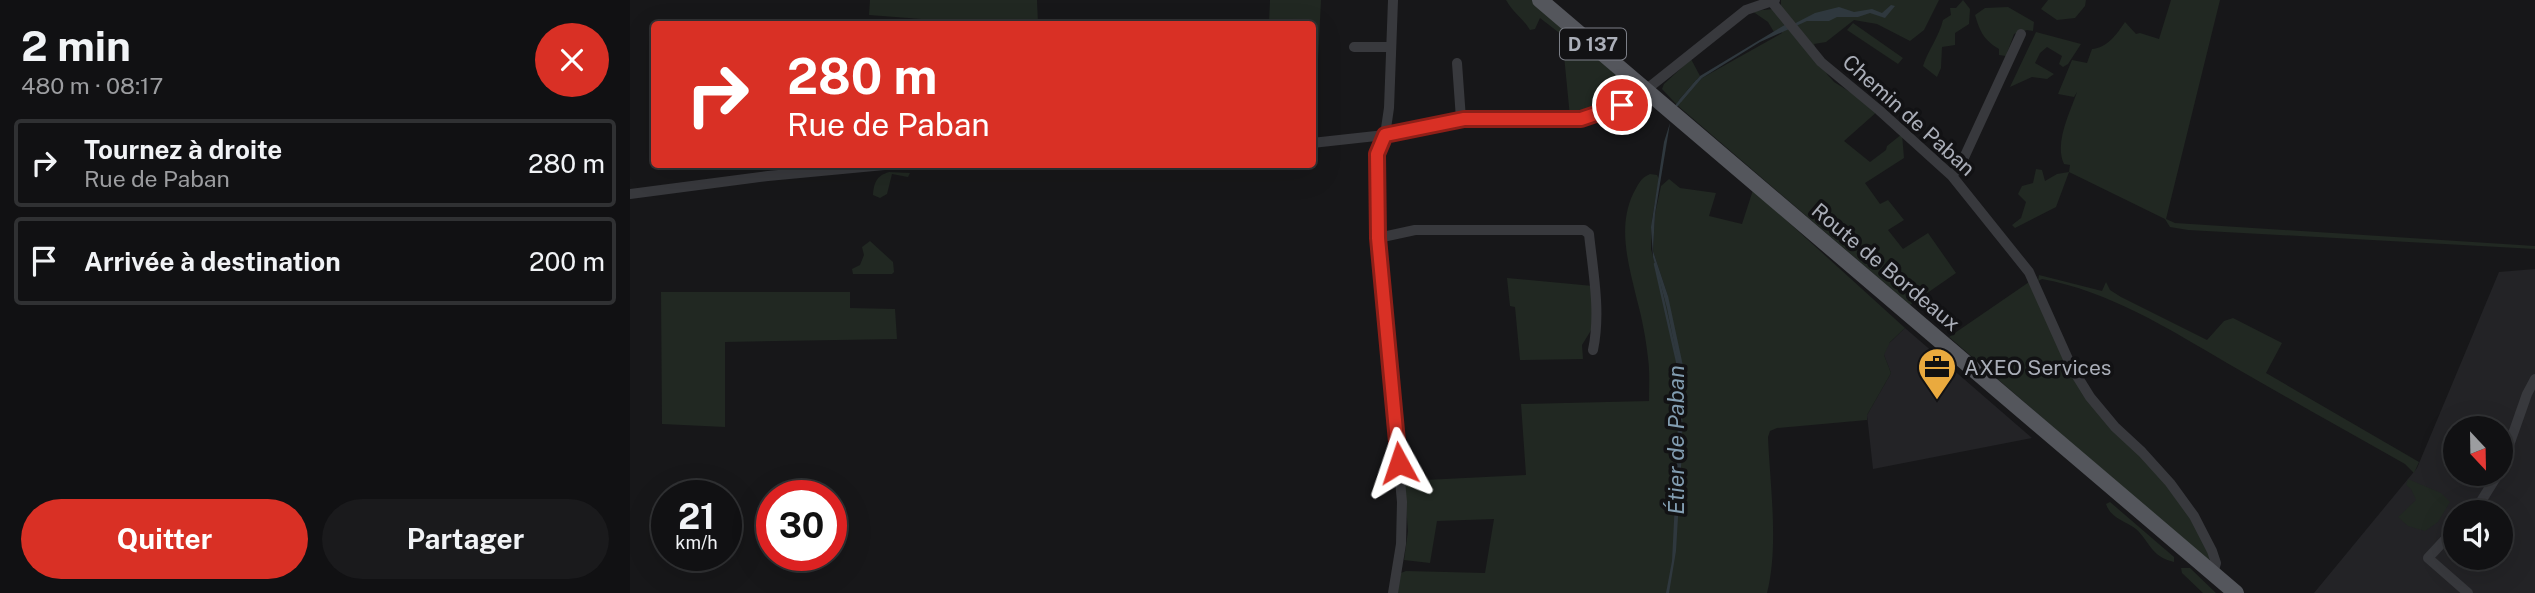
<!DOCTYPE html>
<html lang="fr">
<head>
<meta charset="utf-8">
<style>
  :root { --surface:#111113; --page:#1a1a1c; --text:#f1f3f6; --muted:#9c9da0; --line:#303133; --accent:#d93025 }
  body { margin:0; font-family:"Public Sans",sans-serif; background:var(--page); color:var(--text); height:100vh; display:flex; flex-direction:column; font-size:26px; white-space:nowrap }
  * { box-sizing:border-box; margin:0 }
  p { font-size:23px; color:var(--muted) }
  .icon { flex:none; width:38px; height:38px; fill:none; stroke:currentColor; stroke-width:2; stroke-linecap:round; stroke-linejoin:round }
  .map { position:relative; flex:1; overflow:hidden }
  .panel { display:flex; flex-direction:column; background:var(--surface); width:630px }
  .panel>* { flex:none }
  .banner { position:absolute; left:21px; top:21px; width:665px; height:147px; border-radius:7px; box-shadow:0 7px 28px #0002,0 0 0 2px var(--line); background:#d93025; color:#fff; overflow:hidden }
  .needle { width:46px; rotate:158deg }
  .fabs { position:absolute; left:1813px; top:416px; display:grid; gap:14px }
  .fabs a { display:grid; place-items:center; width:70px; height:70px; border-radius:50%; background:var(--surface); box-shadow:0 7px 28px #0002,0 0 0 2px var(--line); font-size:35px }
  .speed { position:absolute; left:21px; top:480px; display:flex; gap:14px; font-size:35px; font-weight:700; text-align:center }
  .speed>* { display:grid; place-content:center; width:91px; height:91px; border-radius:50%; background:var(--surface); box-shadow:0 7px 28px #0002,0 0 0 2px var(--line); line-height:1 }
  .speed small { font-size:18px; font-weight:400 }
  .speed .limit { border:10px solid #d22; background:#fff; color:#111 }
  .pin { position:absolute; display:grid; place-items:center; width:60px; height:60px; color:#fff; margin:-30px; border:4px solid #fff; border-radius:50%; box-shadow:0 2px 7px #0007 }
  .me { position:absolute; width:77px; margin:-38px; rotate:355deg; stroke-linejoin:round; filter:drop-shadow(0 0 5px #0008) }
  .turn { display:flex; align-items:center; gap:24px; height:147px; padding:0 21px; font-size:32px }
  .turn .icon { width:91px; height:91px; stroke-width:2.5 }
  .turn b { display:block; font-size:49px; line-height:60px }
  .round { display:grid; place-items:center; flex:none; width:74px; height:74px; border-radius:37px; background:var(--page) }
  .headline { display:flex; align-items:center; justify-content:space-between; height:119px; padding:0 21px }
  h1 { font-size:42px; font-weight:700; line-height:52px }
  .primary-button { display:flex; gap:14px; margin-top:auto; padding:14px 21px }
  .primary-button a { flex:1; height:80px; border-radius:42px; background:var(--accent); color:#fff; font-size:28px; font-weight:700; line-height:80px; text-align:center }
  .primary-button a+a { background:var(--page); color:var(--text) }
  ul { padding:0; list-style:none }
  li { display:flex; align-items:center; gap:21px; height:88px; margin:0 14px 10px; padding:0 7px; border:4px solid var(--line); border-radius:7px }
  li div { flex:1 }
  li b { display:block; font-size:26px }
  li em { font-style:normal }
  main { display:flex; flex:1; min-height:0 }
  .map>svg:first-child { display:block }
</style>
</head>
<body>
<main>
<section class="panel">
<div class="headline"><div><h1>2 min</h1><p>480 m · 08:17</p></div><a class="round" style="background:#d93025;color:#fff"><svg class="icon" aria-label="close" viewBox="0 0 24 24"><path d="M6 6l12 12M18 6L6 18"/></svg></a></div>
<ul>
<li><svg class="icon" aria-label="right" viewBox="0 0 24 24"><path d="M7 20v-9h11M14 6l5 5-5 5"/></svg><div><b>Tournez à droite</b><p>Rue de Paban</p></div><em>280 m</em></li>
<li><svg class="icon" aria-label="arrive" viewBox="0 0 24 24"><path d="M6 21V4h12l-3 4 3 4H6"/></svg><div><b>Arrivée à destination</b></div><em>200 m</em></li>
</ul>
<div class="primary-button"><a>Quitter</a><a>Partager</a></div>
</section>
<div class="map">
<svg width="1905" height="593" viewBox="0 0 1905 593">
  <rect width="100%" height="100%" fill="#171719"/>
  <path fill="#232326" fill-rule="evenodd" d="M1905 269V593H1684L1787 468 1869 272ZM1825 429H1871V474H1825ZM1825 513H1871V558H1825Z
    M1275 328 1402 438 1243 469 1237 415 1261 373 1252 350Z"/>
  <path fill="#212822" d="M240 0H407L408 24H292L291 19 239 15Z
    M640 0H691L684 140 682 24H639Z
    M876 0H905L995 83 1004 87V92L963 113 940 117 932 35 910 18 905 29 900 30C892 17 884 14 876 0Z
    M1151 0H1309L1294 30 1280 41 1247 24 1224 20 1196 42 1184 44 1197 74 1204 82 1249 110 1214 141 1240 162 1256 150 1257 146 1272 134 1274 158 1235 183 1250 204 1258 200 1274 220 1258 230 1273 249 1298 233 1326 273 1280 305 1047 105 1032 89 1034 84 1061 59 1070 76 1049 100 1051 101 1072 78 1152 33 1151 28 1144 32 1138 22 1122 11 1144 9 1151 13Z
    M1333 0 1340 9 1339 24 1325 33V45L1312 47 1311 68 1307 77 1293 66C1298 50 1309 37 1313 20L1321 15 1320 8H1326Z
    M1418 0H1456L1455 6 1445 18 1427 20 1411 9Z
    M1541 0H1590L1536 219 1545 223 1905 246V249L1558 230 1540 227 1535 219 1439 172 1426 207 1385 228 1382 225 1391 218 1396 202 1388 194 1392 186 1403 183 1406 169 1412 170 1415 181 1427 174 1439 172 1440 165 1434 164C1424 143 1440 113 1447 92L1444 97 1428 94 1442 60 1457 63 1462 49C1477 48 1487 34 1495 22L1506 34 1510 33 1529 39Z
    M1378 7 1404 22 1403 31 1397 30 1384 34 1376 56 1369 55V49C1354 40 1350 32 1345 15L1355 8Z
    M1223 23 1273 58 1268 64 1217 30Z
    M1406 32 1451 44 1438 64 1433 67 1429 64 1432 56 1417 47 1410 53 1405 63 1424 74 1417 79 1402 77 1380 87Z
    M259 172 280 173 278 177 262 174 257 194 250 198 243 195C244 183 246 176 259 172Z
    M1020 174 1027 175 1029 179 1022 219 1021 249 1035 300 1038 296 1023 251 1025 214 1031 186 1039 179 1050 188 1086 193 1079 216 1112 224 1123 190 1275 328 1260 342 1254 355 1261 373 1237 415V420L1147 428 1140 431 1138 437C1140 485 1149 546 1137 593H767L771 573 776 571 855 573 864 519 807 521 800 563 774 560 778 531 774 481 896 475 891 404 1019 401C1019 387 1020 372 1018 358 1016 339 1012 318 1007 300 999 266 987 228 1003 194 1008 185 1010 178 1020 174Z
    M240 241 263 262 264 272 262 274H223L222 269 230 265 234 255 232 247Z
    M1409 275 1472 291 1476 282 1480 290 1491 297 1577 340 1594 321 1603 318 1652 343 1636 373 1789 462 1784 473 1775 464C1716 431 1656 397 1597 363 1539 329 1479 291 1412 279L1408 281Z
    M877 278 963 286V327L952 345 953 359 890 360 885 307 880 306Z
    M1402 280 1442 368 1563 517 1581 556 1580 559 1577 560 1319 337Z
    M31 292H220V308L265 309 267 339 95 342V427L32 424Z
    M1778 479 1811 493 1820 502 1808 522 1795 531 1778 526 1768 517 1786 500 1781 489 1776 485Z
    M1480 502 1544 557V562C1520 556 1521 543 1506 529 1496 521 1481 519 1476 504Z
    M1551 568H1560L1586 593H1573L1552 573Z"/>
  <path fill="#2f383e" d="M1261 5 1265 6 1255 18 1240 13 1228 17H1207L1199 21H1177L1130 42 1072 78 1051 102 1049 100 1070 76 1158 23 1160 26 1185 13 1209 7 1224 12 1242 9 1252 13Z
    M1040 123 1025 214 1023 251 1038 296 1053 366 1052 450 1046 551 1039 593H1036L1042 561 1047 462 1049 369 1037 308 1023 257 1021 227 1034 142Z"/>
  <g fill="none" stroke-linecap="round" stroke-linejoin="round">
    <path stroke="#2f383e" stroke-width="2.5" d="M1047 105 1067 81
      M1025 264 1049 370"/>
    <path stroke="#38393d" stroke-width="10" d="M763 0 759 108 755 135 747 154 748 238 772 502 771 544 763 593
      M1142 2 1191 62 1249 110 1322 176 1399 272 1442 368 1460 397 1485 427 1512 452 1540 483 1564 516 1582 551 1586 563 1583 573
      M724 47H761
      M827 63 831 119
      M682 143 755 135 834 119 925 120 951 119 972 113 992 105 1022 85 1116 10 1145 0
      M1322 176 1332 162 1391 34
      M0 194 138 176 265 164
      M748 238 785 230H954L959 234C963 272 971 312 963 350
      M1871 468 1897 394 1905 379
      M1841 513 1850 503 1868 474
      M1825 529 1798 558 1838 593"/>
    <path stroke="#54565c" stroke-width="16" d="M910 0 1606 593"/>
  </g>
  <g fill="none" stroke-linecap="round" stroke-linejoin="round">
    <defs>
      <path id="route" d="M769 463 748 238 747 154 755 135 834 119H951L992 105"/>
    </defs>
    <use href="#route" stroke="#8d1f18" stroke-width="18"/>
    <use href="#route" stroke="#d93025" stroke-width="12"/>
  </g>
  <defs>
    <symbol id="office-pin" viewBox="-11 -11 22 30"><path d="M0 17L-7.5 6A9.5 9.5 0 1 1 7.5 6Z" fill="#eaaa3e" stroke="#121214"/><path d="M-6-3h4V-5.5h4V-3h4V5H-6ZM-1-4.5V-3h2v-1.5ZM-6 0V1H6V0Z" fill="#111"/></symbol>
  </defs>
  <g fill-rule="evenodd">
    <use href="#office-pin" x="1285" y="345" width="44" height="60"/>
  </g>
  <g text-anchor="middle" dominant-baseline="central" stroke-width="7" stroke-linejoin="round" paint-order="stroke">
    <rect fill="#121214" stroke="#7c7f87" stroke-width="2" x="930" y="28.5" width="66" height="31" rx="5"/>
    <g font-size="19" font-weight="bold" fill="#aaaeb8">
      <text x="963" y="44">D 137</text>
    </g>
    <g font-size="21" fill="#aaaeb8" stroke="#121214">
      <text transform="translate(1279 115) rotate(42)">Chemin de Paban</text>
      <text transform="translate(1256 267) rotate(40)">Route de Bordeaux</text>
    </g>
    <g font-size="21" fill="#aaaeb8" stroke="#121214" text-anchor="start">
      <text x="1334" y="367">AXEO Services</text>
    </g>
    <g font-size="23" font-style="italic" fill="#829db1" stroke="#121214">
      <text transform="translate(1045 440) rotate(-90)">Étier de Paban</text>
    </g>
  </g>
</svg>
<div class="fabs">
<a><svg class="needle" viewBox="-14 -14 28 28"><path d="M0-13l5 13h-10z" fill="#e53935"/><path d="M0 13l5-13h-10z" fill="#9c9da0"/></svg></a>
<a><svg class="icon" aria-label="sound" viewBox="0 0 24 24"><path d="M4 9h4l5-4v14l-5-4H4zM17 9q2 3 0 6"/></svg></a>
</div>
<div class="speed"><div>21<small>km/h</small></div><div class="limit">30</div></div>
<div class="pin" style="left:992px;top:105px;background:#d93025"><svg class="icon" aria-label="arrive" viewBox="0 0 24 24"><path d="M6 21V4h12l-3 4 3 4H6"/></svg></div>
<svg class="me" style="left:769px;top:463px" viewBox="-20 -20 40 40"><path d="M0-17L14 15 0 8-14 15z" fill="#d93025" stroke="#fff" stroke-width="4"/></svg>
<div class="banner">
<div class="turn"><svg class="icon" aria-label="right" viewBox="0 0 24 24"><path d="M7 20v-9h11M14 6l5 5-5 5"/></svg><div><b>280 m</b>Rue de Paban</div></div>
</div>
</div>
</main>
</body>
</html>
